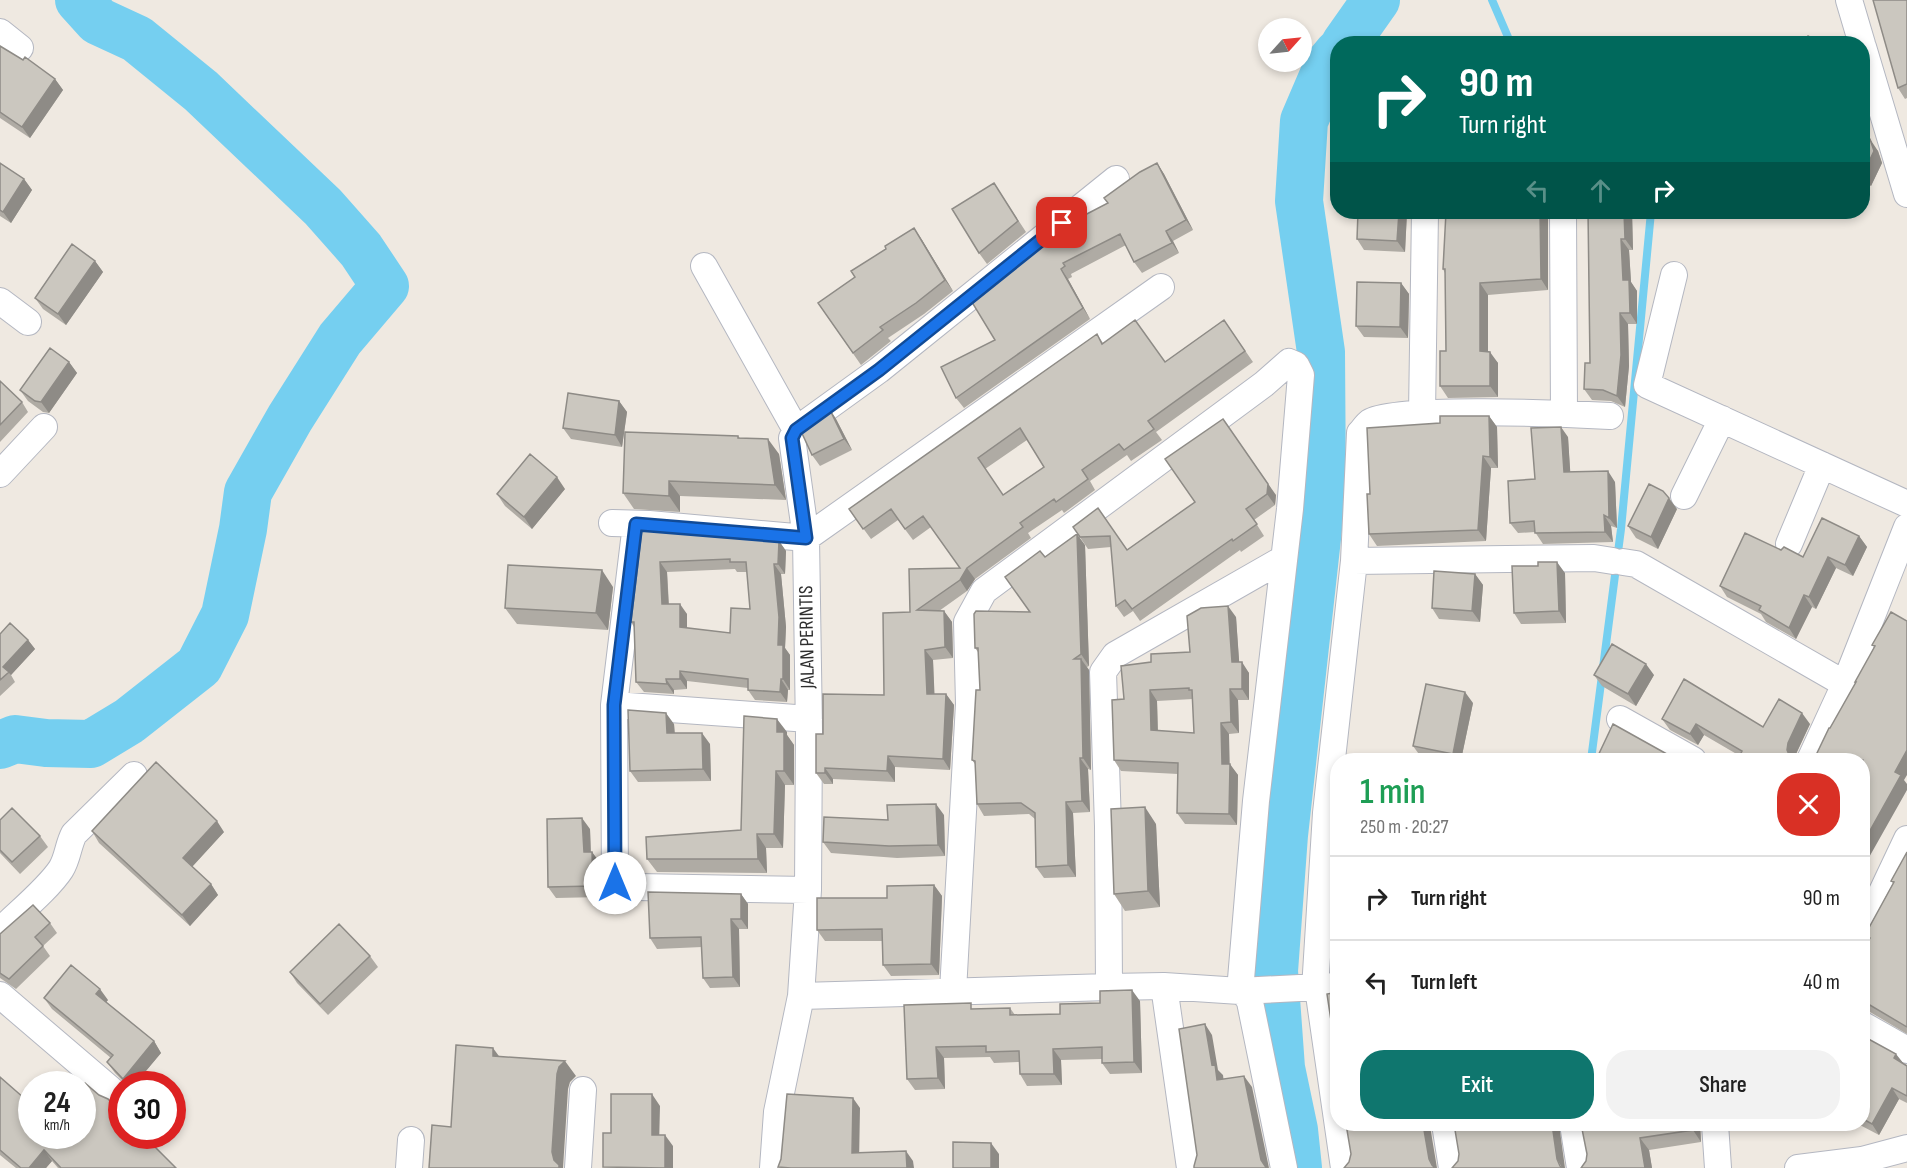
<!DOCTYPE html>
<html lang="en">
<head>
<meta charset="utf-8">
<style>
  :root { --surface:#fff; --page:#f2f2f2; --text:#222; --muted:#767676; --line:#e0e0e0; --accent:#0f766e }
  body { margin:0; font-family:"Sofia Sans Condensed",sans-serif; background:var(--page); color:var(--text); height:100vh; display:flex; flex-direction:column; font-size:22px; white-space:nowrap }
  * { box-sizing:border-box; margin:0 }
  p { font-size:20px; color:var(--muted) }
  .icon { flex:none; width:33px; height:33px; fill:none; stroke:currentColor; stroke-width:2; stroke-linecap:round; stroke-linejoin:round }
  .map { position:relative; flex:1; overflow:hidden }
  .sheet { position:absolute; left:1330px; top:753px; width:540px; height:378px; display:flex; flex-direction:column; background:var(--surface); border-radius:24px; box-shadow:0 3px 9px #0003 }
  .sheet>* { flex:none }
  .banner { position:absolute; left:1330px; top:36px; width:540px; height:183px; border-radius:24px; box-shadow:0 3px 9px #0003; background:#00695c; color:#fff; overflow:hidden }
  .needle { width:39px; rotate:63deg }
  .tools { position:absolute; left:1258px; top:18px; display:grid; gap:12px }
  .tools a { display:grid; place-items:center; width:54px; height:54px; border-radius:50%; background:var(--surface); box-shadow:0 3px 9px #0003; font-size:30px }
  .speed { position:absolute; left:18px; top:1071px; display:flex; gap:12px; font-size:30px; font-weight:700; text-align:center }
  .speed>* { display:grid; place-content:center; width:78px; height:78px; border-radius:50%; background:var(--surface); box-shadow:0 3px 9px #0003; line-height:1 }
  .speed small { font-size:15px; font-weight:400 }
  .speed .limit { border:9px solid #d22; background:#fff; color:#111 }
  .pin { position:absolute; display:grid; place-items:center; width:51px; height:51px; color:#fff; margin:-26px; border-radius:12px; box-shadow:0 3px 9px #0006 }
  .me { position:absolute; width:66px; margin:-33px; rotate:0deg; stroke-linejoin:round; filter:drop-shadow(0 0 4px #0008) }
  .turn { display:flex; align-items:center; gap:21px; height:126px; padding:0 30px; font-size:27px }
  .turn .icon { width:78px; height:78px; stroke-width:2.5 }
  .turn b { display:block; font-size:42px; line-height:51px }
  .lanes { display:flex; align-items:center; height:57px; padding:0 30px; background:#0003; justify-content:center; gap:30px; direction:ltr }
  .lanes .off { opacity:.35 }
  .round { display:grid; place-items:center; flex:none; width:63px; height:63px; border-radius:24px; background:var(--page) }
  .summary { display:flex; align-items:center; justify-content:space-between; height:102px; padding:0 30px }
  h1 { font-size:36px; font-weight:600; line-height:45px; color:#1e9e55 }
  .button { display:flex; gap:12px; margin-top:auto; padding:12px 30px }
  .button a { flex:1; height:69px; border-radius:24px; background:var(--accent); color:#fff; font-size:24px; font-weight:600; line-height:69px; text-align:center }
  .button a+a { background:var(--page); color:var(--text) }
  ul { padding:0; list-style:none }
  li { display:flex; align-items:center; gap:18px; height:84px; padding:0 30px; border-top:2px solid var(--line) }
  li div { flex:1 }
  li b { display:block; font-size:22px }
  li em { font-style:normal }
  .map>svg:first-child { display:block }
</style>
</head>
<body>
<div class="map">
<svg width="1907" height="1168" viewBox="0 0 1907 1168">
  <rect width="100%" height="100%" fill="#efe9e1"/>
  <g fill="none" stroke-linecap="round" stroke-linejoin="round">
    <path stroke="#75cff0" stroke-width="8" d="M1492 0 1511 44
      M1591 760 1621 529 1651 212"/>
    <path stroke="#75cff0" stroke-width="48" d="M1345 44 1376 0
      M0 745 15 739 46 743 91 744 129 721 199 666 225 615 243 529 248 492 290 418 340 339 385 286 361 250 323 207 201 91 137 39 98 21 79 0
      M1298 1168 1294 1130 1281 1068 1274 971 1284 835 1322 493 1321 352 1299 201 1304 121 1328 65 1338 53"/>
    <defs>
      <path id="minor" d="M1849 0 1862 44
        M0 32 20 48
        M1863 47 1907 194
        M1563 212 1564 414
        M704 266 796 430
        M1674 275 1647 385 1907 504
        M0 301 28 322
        M1422 414 1425 212
        M0 474 44 427
        M1684 496 1722 419
        M612 523 649 524 806 538 792 438 796 430 879 370 1116 179
        M636 524 614 705 809 719
        M1789 544 1822 465
        M1354 561 1594 558 1613 561
        M1623 562 1636 564 1845 684
        M614 705 615 883
        M1620 719 1693 760
        M1810 760 1845 684 1907 527
        M637 887 808 890
        M0 931C17 914 48 889 61 869 68 858 68 845 74 834L134 775
        M1863 932 1907 839
        M1164 986 1190 1168
        M1109 987 1108 826 1103 672 1115 655 1283 559
        M1318 988 1344 1168
        M1315 989 1326 813 1354 561 1360 433C1363 430 1366 425 1370 422 1393 406 1572 414 1610 416
        M953 991 969 704 967 622 984 591 1264 384 1289 362 1296 365 1301 375 1290 509 1256 801 1240 991 1247 996 1250 1002 1284 1168
        M0 995 117 1095
        M801 996 1109 987 1164 986 1240 991 1338 986
        M1863 1025 1907 1050
        M1445 1124 1452 1168
        M1573 1124 1580 1168
        M1715 1124 1718 1168
        M409 1168 411 1140
        M578 1168 583 1090
        M773 1168 777 1112 801 996 808 890 809 731 806 538 1161 287
        M1798 1168 1862 1160 1907 1148"/>
    </defs>
    <use href="#minor" stroke="#b4b7c1" stroke-width="28"/>
    <use href="#minor" stroke="#fff" stroke-width="26"/>
  </g>
  <path fill="#afaba4" fill-rule="evenodd" d="M1907 0V98L1905 99 1898 88Z
    M0 46 55 79 63 90 30 138 0 118Z
    M1863 136 1878 151 1882 163 1871 186 1863 182Z
    M0 163 24 179 32 190 11 223 0 216Z
    M1157 163 1164 174 1193 230 1173 241 1179 253 1142 273 1134 262 1126 245 1071 274 1072 277 1068 279 1090 319 964 408 956 398 995 340 1108 203Z
    M994 183 1026 232 987 264 979 253Z
    M1358 212H1407L1405 252 1364 250 1357 239Z
    M1446 212H1548V290L1488 295V352L1498 363V397L1448 398 1440 386 1446 351 1445 273 1443 269Z
    M1588 212H1632L1633 250H1629L1631 282 1637 291V324H1628L1629 366 1625 407 1611 401 1592 400 1584 389 1590 363Z
    M914 228 922 240 953 291 924 314 888 338 891 341 861 365 818 303 855 277 886 249Z
    M95 261 103 272 66 325 43 309 35 298Z
    M1401 283 1409 294 1408 338 1364 337 1356 326Z
    M1224 320 1253 362 1156 432 1162 440 1131 461 1127 455 1090 481 1095 490 1064 513 1062 510 1028 533 1031 538 975 579 967 591 939 611H944L952 622 953 658 933 660 934 694H946L954 705 950 770 895 767V782L833 779V784H824L816 773 823 734 884 695 910 612 960 568 931 527 913 540 898 520 871 539 849 509 1097 334 1103 343 1165 362ZM1027 440 1044 467 1003 495 985 469Z
    M69 362 77 373 49 413 43 412 28 401 20 390Z
    M0 381 22 402 28 412 0 442Z
    M619 401 627 412 622 447 571 439 563 428Z
    M829 408 836 419 852 450 820 466 812 455Z
    M1489 416 1497 427 1498 468H1491L1486 541 1377 546 1369 534 1370 494 1440 423Z
    M738 436 740 438 779 454 786 500 680 496V512L634 509 623 493Z
    M1568 437 1570 472 1615 482 1617 528 1611 526 1613 542 1543 544 1535 532 1518 533 1510 523 1535 479Z
    M1165 459 1276 495 1275 505 1254 520 1264 536 1241 552 1240 550 1140 621 1133 611 1124 617 1116 606 1111 547 1088 549 1073 527 1098 508 1127 550 1195 502Z
    M565 489 532 529 505 506 497 494Z
    M1677 509 1658 549 1636 538 1628 526Z
    M642 529 779 541 786 551 785 574H781L786 627 785 648 790 655V690H788L787 702 755 700 748 690V688L687 681V689L674 690V694L644 692 636 682 634 627 631 622ZM735 569 737 572H747L750 609 730 633 687 628V614L669 604 667 572Z
    M1859 536 1867 547 1853 576 1836 568 1816 609 1812 607 1796 639 1766 622 1761 614 1727 597 1720 586 1781 550 1803 557Z
    M1085 545 1089 666 1087 667 1089 670 1091 770 1088 769 1090 812 1073 813 1076 877 1044 878 1036 867 1035 819 1029 814 984 816 977 804 975 764 972 760 980 690 978 652 975 648 1030 612 1045 557Z
    M1565 573 1566 623 1521 624 1514 613Z
    M1475 574 1483 585 1480 622 1439 619 1432 608Z
    M613 587 608 630 517 624 505 608Z
    M1236 617 1239 662 1249 673V700H1238L1239 733 1229 734V764L1238 775 1237 825 1185 824 1177 813 1178 774 1121 771 1114 760 1124 699 1190 652ZM1193 699 1194 733 1158 731 1157 701Z
    M0 634 28 640 35 649 11 675 15 682 0 696Z
    M1594 675H1654L1636 706 1602 686Z
    M1473 703 1461 760H1436L1421 757 1413 746Z
    M1662 719 1763 727 1810 724 1796 754 1740 756 1704 735 1698 745 1670 730Z
    M674 724 675 733 710 744 711 781 638 782 630 771Z
    M787 732V735L794 745V785H785L783 848H766L767 873 657 872 647 859 741 830Z
    M944 815 945 856 897 858 831 853 823 842 888 820Z
    M0 820 40 836 48 847 20 874 0 853Z
    M1156 824 1160 907 1125 911 1114 894Z
    M590 829 591 852H592L600 863 601 897 556 898 548 887Z
    M92 831 224 832 192 867 211 884 218 895 190 926 99 843Z
    M1907 852V1034L1870 1012 1863 1010V951L1869 940 1865 935 1893 883 1891 881Z
    M934 885 942 896 939 975 891 976 883 965 882 941H825L817 930 887 898Z
    M741 894 748 904V929H739L740 987 710 988 703 978 702 947 657 949 650 938Z
    M50 923 57 933 43 946 50 956 16 989 3 980 0 978V934Z
    M370 956 378 967 328 1015 297 983 290 972Z
    M44 998 108 1000 106 1002 154 1041 161 1053 135 1084H126L115 1073 107 1062 111 1058 52 1009Z
    M1140 1001 1142 1073 1110 1074 1102 1063V1059L1061 1060 1062 1085 1027 1086 1020 1074 1019 1062 994 1063 990 1057 944 1058 945 1089 915 1090 907 1079 904 1005 975 1009 1010 1008 1015 1015 1060 1014Z
    M1863 1036 1907 1066V1103L1899 1099 1879 1135 1858 1124H1863Z
    M0 1077 32 1136 176 1168H58L52 1161 46 1168H16L0 1155Z
    M1581 1124H1700L1701 1142 1649 1150 1652 1168H1581L1586 1161 1587 1154Z"/>
  <path fill="#8e8b86" d="M55 79 63 90 30 138 22 127Z
    M1870 139 1878 151 1882 163 1871 186 1863 174Z
    M1157 163 1164 174 1193 230 1186 220Z
    M24 179 32 190 11 223 3 212Z
    M1399 212H1407L1405 252 1397 241Z
    M1540 212H1548V290L1541 279Z
    M1624 212H1632L1633 250 1625 239Z
    M914 228 922 240 953 291 945 280Z
    M1166 231 1173 241 1179 253 1172 243Z
    M1621 239 1629 250 1631 282 1637 291V324L1630 313 1623 280Z
    M95 261 103 272 66 325 58 314Z
    M1061 269 1068 279 1090 319 1083 308Z
    M1401 283 1409 294 1408 338 1400 327Z
    M1480 283 1488 295V363L1480 351Z
    M1620 313 1628 324 1629 366 1625 407 1617 396Z
    M1490 352 1498 363V397L1490 386Z
    M69 362 77 373 49 413 41 402Z
    M619 401 627 412 622 447 615 435Z
    M829 408 836 419 852 450 844 439Z
    M1489 416 1497 427 1498 468 1490 457Z
    M1223 419 1276 495 1275 505 1267 494Z
    M1561 427 1568 437 1571 483 1564 472Z
    M768 439 779 454 786 500 775 485Z
    M1483 456 1491 468 1486 541 1478 530Z
    M1608 471 1615 482 1617 528 1609 518Z
    M557 477 565 489 532 529 524 517Z
    M669 481 680 496V512L669 496Z
    M1669 498 1677 509 1658 549 1651 537Z
    M1604 515 1611 526 1613 542 1605 532Z
    M1077 534 1085 545 1089 666 1081 654Z
    M1859 536 1867 547 1853 576 1845 565Z
    M779 541 786 551 785 574 778 564Z
    M1828 557 1836 568 1816 609 1809 597Z
    M660 562 667 572 669 614 662 604Z
    M1557 562 1565 573 1566 623 1559 611Z
    M774 564 781 574 786 627 785 648 790 655V690L783 679 778 645Z
    M967 568 975 579 967 591 960 580Z
    M602 570 613 587 608 630 596 613Z
    M1475 574 1483 585 1480 622 1472 611Z
    M1804 595 1812 607 1796 639 1789 628Z
    M680 604 687 614V638L680 627Z
    M1228 606 1236 617 1240 673 1232 662Z
    M944 611 952 622 953 658 945 647Z
    M28 640 35 649 11 675 3 667Z
    M925 650 933 660 935 705 927 694Z
    M1081 659 1089 670 1091 770 1083 758Z
    M1242 662 1249 673V700L1242 689Z
    M1646 664 1654 675 1636 706 1628 694Z
    M680 671 687 681V689L680 679Z
    M666 679 674 690V694L667 684Z
    M781 679 788 690 787 702 780 692Z
    M1230 689 1238 700 1239 733 1231 722Z
    M1150 690 1157 701 1158 741 1151 730Z
    M1465 692 1473 703 1461 760H1457L1453 754Z
    M946 694 954 705 950 770 943 759Z
    M666 713 674 724 675 744 667 733Z
    M1802 713 1810 724 1796 754 1795 760H1792L1790 757 1787 750 1788 743Z
    M777 719 787 732V735L794 745V785L784 771 777 732Z
    M1221 723 1229 734 1230 775 1222 764Z
    M1696 724 1704 735 1698 745 1690 734Z
    M702 733 710 744 711 781 703 769Z
    M1907 750V775L1904 780 1907 784V790L1863 868V843L1895 772Z
    M888 756 895 767V782L887 771Z
    M1080 758 1088 769 1090 812 1082 801Z
    M1230 764 1238 775 1237 825 1229 814Z
    M825 768 833 779V784L825 773Z
    M776 771 785 785 783 848 774 834Z
    M1066 802 1073 813 1076 877 1068 865Z
    M936 804 944 815 945 856 938 845Z
    M1145 807 1156 824 1160 907 1148 891Z
    M582 818 590 829 591 863 584 852Z
    M217 821 224 832 190 869 183 858Z
    M757 834 766 848 767 873 758 859Z
    M592 852 600 863 601 897 593 886Z
    M211 884 218 895 190 926 182 915Z
    M934 885 942 896 939 975 931 964Z
    M741 894 748 904V929L741 919Z
    M731 919 739 929 740 987 733 977Z
    M100 989 108 1000 104 1005 96 994Z
    M1132 990 1140 1001 1142 1073 1134 1062Z
    M1205 1024 1212 1035 1218 1070 1223 1075 1225 1092 1217 1080 1212 1065Z
    M154 1041 161 1053 135 1084H127L123 1079Z
    M936 1047 944 1058 945 1089 938 1078Z
    M493 1048 504 1063 493 1056Z
    M1053 1049 1061 1060 1062 1085 1054 1074Z
    M1896 1054 1904 1064 1894 1058Z
    M565 1061 576 1076 570 1082 568 1089 563 1168H559L554 1160 552 1152 557 1074 559 1067Z
    M1244 1076 1252 1087 1269 1168H1266L1261 1160Z
    M1892 1088 1899 1099 1879 1135 1872 1124Z
    M652 1094 660 1106 659 1146 652 1135Z
    M853 1098 860 1108 859 1163 852 1153Z
    M1423 1124H1431L1430 1126 1437 1168H1434L1429 1159Z
    M1552 1124H1559L1565 1168H1562L1557 1159Z
    M1692 1124H1700L1701 1142 1693 1130Z
    M665 1135 673 1146V1168H665Z
    M1640 1138 1649 1150 1652 1168H1645Z
    M991 1143 999 1154V1168H991Z
    M44 1150 52 1161 46 1168H29Z
    M906 1151 913 1161 914 1168H907Z"/>
  <path fill="#cbc7bf" stroke="#8e8b86" stroke-width="1.5" fill-rule="evenodd" d="M1873 0H1907V84L1898 88Z
    M1808 36 1823 44H1805Z
    M0 46 23 60 25 57 55 79 22 127 0 112Z
    M1863 136 1870 139 1874 151 1863 174Z
    M0 163 24 179 3 212 0 210Z
    M1157 163 1186 220 1166 231 1172 243 1134 262 1120 234 1063 263 1065 266 1061 269 1083 308 956 398 941 367 995 340 970 299 1058 229 1108 203 1104 198 1140 172Z
    M994 183 1018 221 979 253 952 209Z
    M1358 212H1399L1397 241 1357 239Z
    M1446 212H1540L1541 279 1480 283V351L1490 352V386H1440V351H1446L1445 269H1443Z
    M1588 212H1624L1625 239H1621L1623 280H1629L1630 313H1620L1621 355 1617 396 1603 390 1584 389 1585 363H1590Z
    M914 228 945 280 916 303 880 327 883 330 853 353 818 303 855 277 851 271 886 249 885 246Z
    M72 244 95 261 58 314 35 298Z
    M1357 282 1401 283 1400 327 1356 326Z
    M1135 320 1165 362 1224 320 1245 351 1148 421 1154 429 1124 450 1119 444 1082 470 1088 479 1056 502 1054 499 1020 523 1023 527 967 568 960 580 917 610 944 611 945 647 925 650 927 694H946L943 759 888 756 887 771 825 768V773H816V734H823V694L884 695 883 613 910 612 909 569 960 568 923 516 905 529 891 509 863 529 849 509 1097 334 1102 344ZM1020 428 1044 467 1003 495 978 458Z
    M50 348 69 362 41 402 35 401 20 390Z
    M0 381 22 402 0 425Z
    M568 393 619 401 615 435 563 428Z
    M829 408 844 439 812 455 800 429Z
    M1440 416H1489L1490 457 1483 456 1478 530 1369 534 1367 494H1370L1367 428 1440 423Z
    M1223 419 1268 484 1267 494 1246 509 1257 524 1233 541 1232 539 1132 609 1125 600 1116 606 1110 536 1080 537 1073 527 1098 508 1127 550 1195 502 1165 459Z
    M1561 427 1564 472 1608 471 1609 518 1604 515 1605 532 1535 533 1534 521 1510 523 1508 481 1535 479 1531 428Z
    M625 432 738 436V438L768 439 775 485 669 481V496L623 493Z
    M530 454 557 477 524 517 497 494Z
    M1649 484 1663 491 1669 498 1651 537 1628 526Z
    M1822 518 1859 536 1845 565 1828 557 1809 597 1804 595 1789 628 1759 610 1761 606 1720 586 1745 533 1781 550 1784 547 1803 557Z
    M642 529 779 541 778 564H774L779 617 778 645H783V679H781L780 692 748 690V679L680 671V679H666L667 684 636 682 634 622H631ZM730 559V562H746L750 609 731 608 730 633 680 627V604H662L660 562Z
    M1077 534 1081 654 1074 659H1081L1083 758H1080L1082 801 1066 802 1068 865 1036 867 1035 813 1021 803 977 804 975 761 972 760 976 690H980L978 648H975L974 614 976 611 1030 612 1005 577 1040 551 1045 557Z
    M1538 562H1557L1559 611 1514 613 1512 566H1538Z
    M508 565 602 570 596 613 505 608Z
    M1434 571 1475 574 1472 611 1432 608Z
    M1228 606 1232 662H1242V689H1230L1231 722 1221 723 1222 764H1230L1229 814 1177 813 1178 763 1114 760 1112 700 1124 699 1121 666 1151 662V654L1190 652 1187 616 1201 608ZM1189 688V690H1192L1194 733 1151 730 1150 690Z
    M1891 612 1907 621V750L1895 772 1901 775 1863 843V760H1811L1816 755 1829 728H1830L1856 682H1855L1875 646 1872 645Z
    M10 623 28 640 3 667 9 672 0 680V634Z
    M1612 644 1646 664 1628 694 1594 675Z
    M1684 679 1763 727 1779 699 1802 713 1788 743 1787 750 1790 757 1794 760H1738L1742 751 1696 724 1690 734 1662 719Z
    M1426 684 1465 692 1453 754 1413 746Z
    M628 710 666 713 667 733H702L703 769 630 771Z
    M744 716 777 719V732H784V771H776L774 834H757L758 859H647L646 837 741 830Z
    M1613 724 1674 758 1672 760H1596Z
    M156 762 217 821 183 858 211 884 182 915 92 831Z
    M936 804 938 845 889 846 823 842 824 817 888 820 887 805Z
    M1145 807 1148 891 1114 894 1111 809Z
    M12 808 40 836 12 862 0 850V820Z
    M582 818 584 852H592L593 886 548 887 547 819Z
    M1907 852V1027L1863 1001V951L1870 938 1865 935 1894 882 1891 881Z
    M934 885 931 964 883 965 882 929 817 930V898H887V886Z
    M648 892 741 894V919H731L733 977 703 978 701 937 650 938Z
    M33 905 50 923 35 937 43 946 9 979 0 973V934Z
    M339 924 370 956 320 1004 290 972Z
    M71 965 100 989 96 994 154 1041 123 1079 107 1062 113 1055 44 998Z
    M1132 990 1134 1062 1102 1063V1047L1053 1049 1054 1074H1020L1019 1051 986 1052V1046L936 1047 938 1078 907 1079 904 1005 971 1003V1009L1010 1008V1015L1060 1014V1004L1100 1003V991Z
    M1338 992V1067L1327 994Z
    M1205 1024 1212 1065 1215 1064 1217 1080 1244 1076 1261 1160 1265 1166 1267 1168H1194V1166L1197 1155 1179 1029Z
    M1863 1036 1896 1054 1894 1058 1907 1066V1096L1892 1088 1872 1124 1863 1119Z
    M456 1045 493 1048V1056L565 1061 559 1067 557 1074 552 1152 554 1160 559 1165V1168H429L432 1125 451 1127Z
    M0 1077 32 1105V1136H82V1086L85 1083 99 1095 108 1099 122 1113V1136H144L176 1168H61L44 1150 29 1168H21L0 1150Z
    M611 1094H652V1135H665V1168L603 1167V1133H611Z
    M787 1094 853 1098 852 1153 906 1151 907 1168H791L778 1167 781 1159Z
    M1346 1124H1423L1429 1159 1432 1165 1435 1168H1344L1349 1162 1351 1154Z
    M1454 1124H1552L1557 1159 1560 1166 1563 1168H1452L1458 1161 1459 1154Z
    M1581 1124H1692L1693 1130 1640 1138 1645 1168H1581L1586 1161 1587 1154Z
    M953 1142 991 1143V1168H953Z"/>
  <g fill="none" stroke-linecap="round" stroke-linejoin="round">
    <defs>
      <path id="route" d="M615 883 614 705 636 524 806 538 792 438 796 430 879 370 1062 223"/>
    </defs>
    <use href="#route" stroke="#114b97" stroke-width="15"/>
    <use href="#route" stroke="#1a73e8" stroke-width="10"/>
  </g>
  <g text-anchor="middle" dominant-baseline="central" stroke-width="4.5" stroke-linejoin="round" paint-order="stroke">
    <g font-size="20" fill="#2e2e2e" stroke="#fff">
      <text transform="translate(807 637) rotate(-91)">JALAN PERINTIS</text>
    </g>
  </g>
</svg>
<div class="tools">
<a><svg class="needle" viewBox="-14 -14 28 28"><path d="M0-13l5 13h-10z" fill="#e53935"/><path d="M0 13l5-13h-10z" fill="#767676"/></svg></a>
</div>
<div class="speed"><div>24<small>km/h</small></div><div class="limit">30</div></div>
<div class="pin" style="left:1062px;top:223px;background:#d93025"><svg class="icon" aria-label="arrive" viewBox="0 0 24 24"><path d="M6 21V4h12l-3 4 3 4H6"/></svg></div>
<svg class="me" style="left:615px;top:883px" viewBox="-20 -20 40 40"><circle r="19" fill="#fff"/><path d="M0-13L10 11 0 6-10 11z" fill="#1a73e8"/></svg>
<div class="banner">
<div class="turn"><svg class="icon" aria-label="right" viewBox="0 0 24 24"><path d="M7 20v-9h11M14 6l5 5-5 5"/></svg><div><b>90 m</b>Turn right</div></div>
<div class="lanes"><svg class="icon off" aria-label="left" viewBox="0 0 24 24"><path d="M17 20v-9H6M10 6l-5 5 5 5"/></svg><svg class="icon off" aria-label="ahead" viewBox="0 0 24 24"><path d="M12 20V5M6 11l6-6 6 6"/></svg><svg class="icon" aria-label="right" viewBox="0 0 24 24"><path d="M7 20v-9h11M14 6l5 5-5 5"/></svg></div>
</div>
<section class="sheet">
<div class="summary"><div><h1>1 min</h1><p>250 m · 20:27</p></div><a class="round" style="background:#d93025;color:#fff"><svg class="icon" aria-label="close" viewBox="0 0 24 24"><path d="M6 6l12 12M18 6L6 18"/></svg></a></div>
<ul>
<li><svg class="icon" aria-label="right" viewBox="0 0 24 24"><path d="M7 20v-9h11M14 6l5 5-5 5"/></svg><div><b>Turn right</b></div><em>90 m</em></li>
<li><svg class="icon" aria-label="left" viewBox="0 0 24 24"><path d="M17 20v-9H6M10 6l-5 5 5 5"/></svg><div><b>Turn left</b></div><em>40 m</em></li>
</ul>
<div class="button"><a>Exit</a><a>Share</a></div>
</section>
</div>
</body>
</html>
